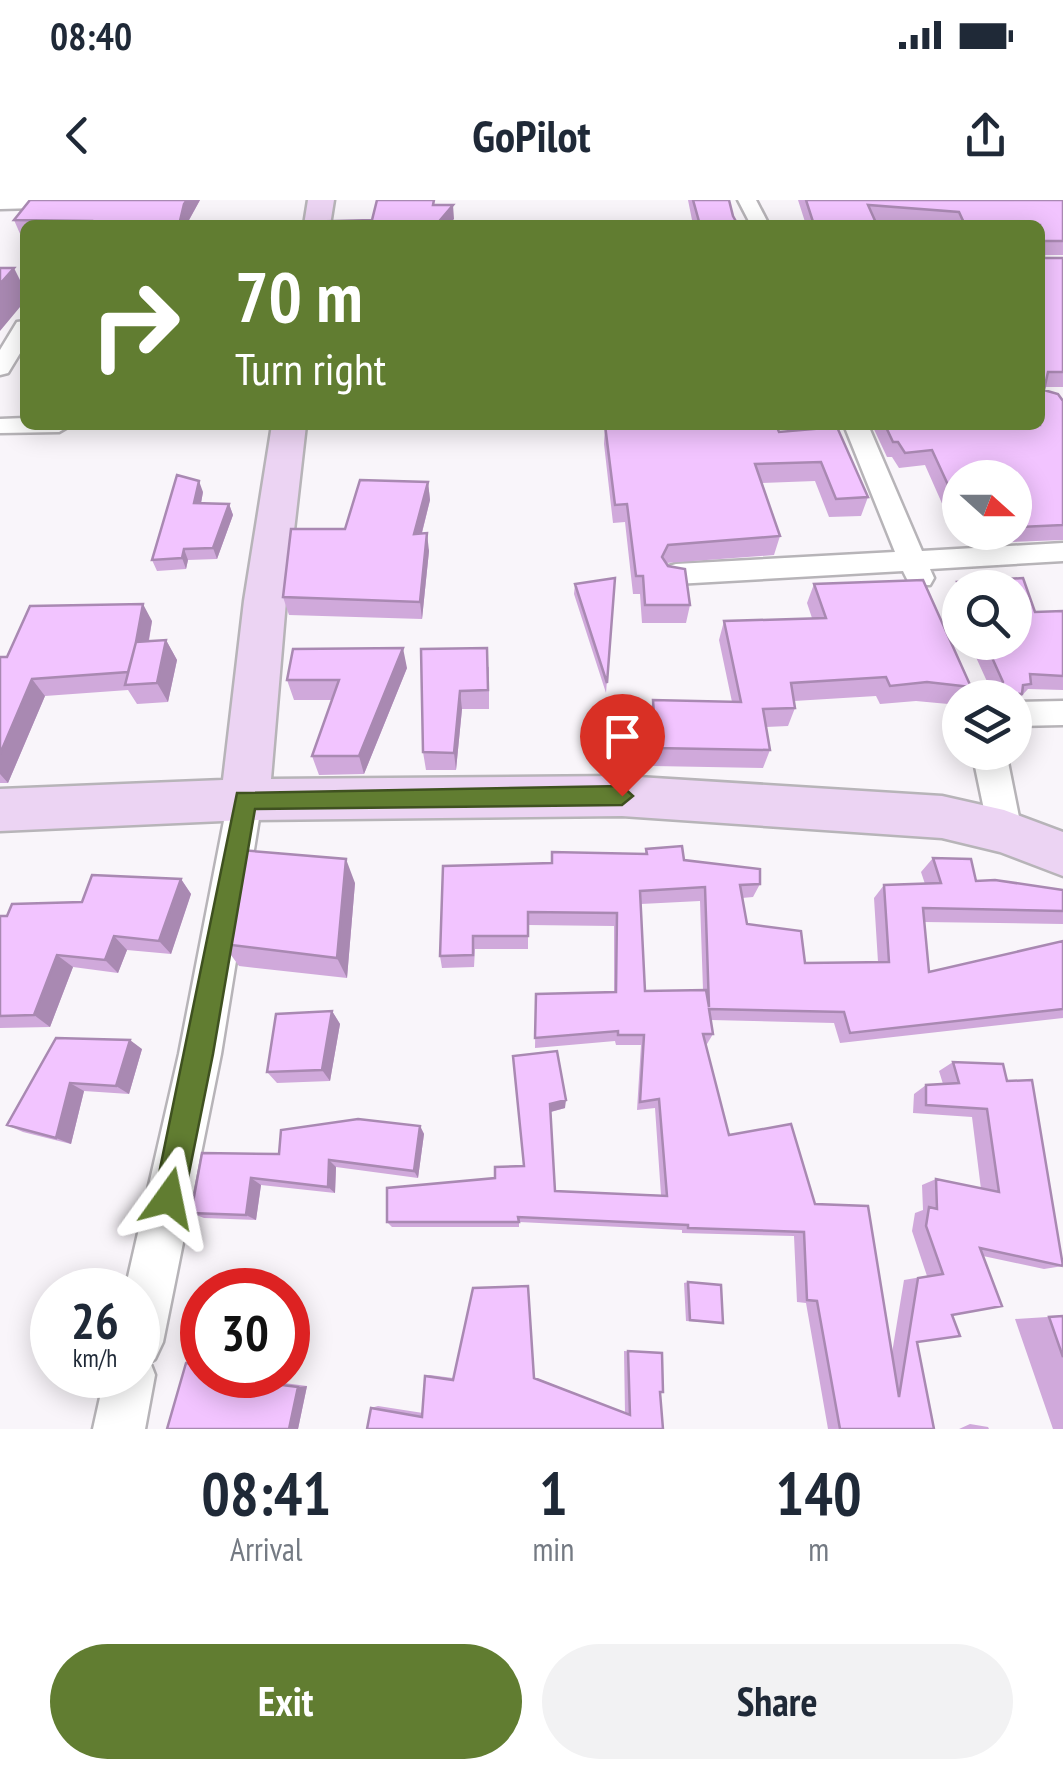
<!DOCTYPE html>
<html lang="en">
<head>
<meta charset="utf-8">
<style>
  :root { --surface:#fff; --page:#f2f2f3; --text:#1f2937; --muted:#747a83; --accent:#617d31 }
  body { margin:0; font-family:"PT Sans Narrow",sans-serif; background:var(--page); color:var(--text); height:100vh; display:flex; flex-direction:column; font-size:38px; white-space:nowrap }
  * { box-sizing:border-box; margin:0 }
  p { font-size:32px; color:var(--muted) }
  .icon { flex:none; width:55px; height:55px; fill:none; stroke:currentColor; stroke-width:2; stroke-linecap:round; stroke-linejoin:round }
  .map { position:relative; height:1229px; overflow:hidden }
  .drawer { display:flex; flex-direction:column; background:var(--surface); flex:1 }
  .drawer>* { flex:none }
  .banner { position:absolute; left:20px; top:20px; width:1025px; height:210px; border-radius:15px; box-shadow:0 5px 25px #0003; background:#617d31; color:#fff; overflow:hidden }
  .needle { width:65px; rotate:111deg }
  .fabs { position:absolute; left:942px; top:260px; display:grid; gap:20px }
  .fabs a { display:grid; place-items:center; width:90px; height:90px; border-radius:50%; background:var(--surface); box-shadow:0 5px 25px #0003; font-size:50px }
  .speed { position:absolute; left:30px; top:1068px; display:flex; gap:20px; font-size:50px; font-weight:700; text-align:center }
  .speed>* { display:grid; place-content:center; width:130px; height:130px; border-radius:50%; background:var(--surface); box-shadow:0 5px 25px #0003; line-height:1 }
  .speed small { font-size:25px; font-weight:400 }
  .speed .limit { border:15px solid #d22; background:#fff; color:#111 }
  .pin { position:absolute; display:grid; place-items:center; width:85px; height:85px; color:#fff; margin:-102px -42px; border-radius:50% 50% 50% 0; rotate:-45deg; box-shadow:0 0 10px #0007 }
  .pin .icon { rotate:45deg }
  .me { position:absolute; width:110px; margin:-55px; rotate:12deg; stroke-linejoin:round; filter:drop-shadow(0 0 8px #0008) }
  .turn { display:flex; align-items:center; gap:35px; height:210px; padding:0 50px; font-size:45px }
  .turn .icon { width:130px; height:130px; stroke-width:2.5 }
  .turn b { display:block; font-size:70px; line-height:85px }
  .eta { display:flex; justify-content:space-evenly; align-items:center; height:170px; text-align:center }
  .eta b { font-size:60px; font-weight:800; line-height:70px }
  .button { display:flex; gap:20px; margin-top:auto; padding:20px 50px }
  .button a { flex:1; height:115px; border-radius:60px; background:var(--accent); color:#fff; font-size:40px; font-weight:800; line-height:115px; text-align:center }
  .button a+a { background:var(--page); color:var(--text) }
  .status { display:flex; justify-content:space-between; align-items:center; height:70px; padding:0 50px; background:var(--surface); direction:ltr }
  .status svg { height:28px; fill:currentColor }
  header { display:flex; justify-content:space-between; align-items:center; height:130px; padding:0 50px; background:var(--surface); font-size:45px; font-weight:800 }
  .map>svg:first-child { display:block }
</style>
</head>
<body>
<div class="status"><b>08:40</b><svg viewBox="0 0 49 12"><path d="M0 12V9h3v3zM5 12V6h3v6zM10 12V3h3v9zM15 12V0h3v12zM26 1h20v11H26zM47 4h2v5h-2z"/></svg></div>
<header><svg class="icon" aria-label="back" viewBox="0 0 24 24"><path d="M15 5l-7 7 7 7"/></svg>GoPilot<svg class="icon" aria-label="share" viewBox="0 0 24 24"><path d="M12 15V3M7 8l5-5 5 5M5 13v7h14v-7"/></svg></header>
<div class="map">
<svg width="1063" height="1229" viewBox="0 0 1063 1229">
  <rect width="100%" height="100%" fill="#f9f5fa"/>
  <g fill="none" stroke-linecap="round" stroke-linejoin="round">
    <defs>
      <path id="street" d="M0 0H156L147 5 0 9Z
        M738 0H756L769 25H751Z
        M25 121V145L8 173 0 175V150L17 122Z
        M25 218V225H71L59 232 0 233V219Z
        M844 225H868L922 351 1063 343V361L930 369 934 378 930 385H910L903 371 676 384 666 381 662 374 666 367 676 364 895 352Z
        M1063 501V525L1015 526V502Z
        M972 552H1006L1022 632 1017 643 1004 647 991 643Z
        M245 586 257 590 262 600 221 854 163 1142 155 1159 150 1162 155 1175 145 1229H93L105 1175H138V1090H125L179 854 228 600 233 590Z"/>
      <path id="secondary" d="M308 0H334L330 25H304Z
        M272 225H306L286 401 271 579 622 576 942 596 1004 610 1063 632V676L1000 652 942 638 622 616 245 620 0 631V589L223 580 244 401Z"/>
    </defs>
    <use href="#street" stroke="#b7b4b8" stroke-width="5"/>
    <use href="#secondary" stroke="#b7b4b8" stroke-width="5"/>
    <use href="#street" fill="#fff" fill-rule="evenodd"/>
    <use href="#secondary" fill="#ecd4f3" fill-rule="evenodd"/>
  </g>
  <path fill="#d0a9db" fill-rule="evenodd" d="M30 0H200L189 20 188 25H25V36H21L14 20Z
    M688 0H729L733 16 738 25H693Z
    M798 0H1063V55H1044V58H1063V187H1045L1044 190 1063 201V340L1011 342 1008 332H1015V278H960V332H996L956 335 925 265 899 268 892 257H887L872 225H1040V25H942L875 20 877 25H806Z
    M605 225 779 232 868 297 861 316 829 317 815 281 762 283 780 336 774 355 666 363 690 405 686 423H642L640 394H633L625 322 613 323 604 244Z
    M428 282 430 300 422 333 429 351 422 419 289 415 283 397 345 329Z
    M203 292 201 303 229 304 233 315 217 359 188 360 186 369 157 371 152 360Z
    M615 378 606 493 574 394 575 384Z
    M957 382 1035 412 1063 411V490L1028 489 1015 503V498H965L969 491 990 488 969 442H1015L960 388V428L949 397Z
    M814 384 971 487 964 498H960L959 505 916 501 880 504 876 496 794 501 795 508 788 526 766 527 770 550 763 568 653 566 649 518 653 500 732 502 719 440 724 421 812 418 807 403Z
    M152 421 149 441 166 440 177 460 168 502 137 504 128 490 45 496 8 583H0V457H7Z
    M421 449 489 467V509H462L456 570H426L423 552Z
    M407 468 364 574 319 575 312 556 332 500H294L287 480Z
    M646 649 760 684 753 697 742 698 747 724 805 763 878 762 874 698 884 685 925 684 921 672 933 658 976 681 1063 690V724L924 722 929 772 1063 741V818L840 843 834 823 711 820 713 834 707 844H705L729 935 815 1004 892 1153 904 1080 927 1076 912 1031 915 1013 923 1010 922 985 936 979 981 989 972 917 913 913 914 894 926 885 943 884 939 871 953 862 1003 864 1063 1066 1044 1069 983 1056 952 1115 917 1142 934 1229H828L806 1103 797 1102 794 1036 682 1033V1030L519 1022V1027H392L387 1022 524 966 513 856 565 908 551 912 555 991 661 995 655 908 637 910 641 845H616L615 841 535 848 536 794 614 792V726L528 725V749H475L474 767 442 768 440 756 552 663 645 654ZM700 701 703 790 645 791 641 704Z
    M181 679 191 694 171 754 127 750 118 773 73 767 50 827 0 828V716H7L82 702Z
    M355 683 347 778 239 766 223 744Z
    M332 811 340 824 330 881 277 883 267 872Z
    M56 838 142 849 129 894 84 891 71 944 23 932 7 925Z
    M420 926 424 934 418 978 336 967 335 993 261 985 256 1020 204 1018 191 1013 279 954Z
    M688 1082 723 1123 686 1121 684 1083Z
    M1063 1116V1229H1053L1015 1119Z
    M624 1151 662 1153 660 1192 663 1229H367L371 1208 378 1206 423 1213 425 1176 430 1175 453 1178 534 1177 625 1213Z
    M186 1163H202V1175H230V1176L307 1186 298 1229H167Z
    M970 1224 988 1227 989 1229H959Z"/>
  <path fill="#a989b2" d="M187 0H200L189 20 188 25H179L184 4Z
    M453 5 454 19 449 25H436Z
    M14 68 25 90V101L0 131V84Z
    M199 281 203 292 199 314 194 303Z
    M428 282 430 300 417 352 414 334Z
    M229 304 233 315 217 359 213 348Z
    M427 333 429 351 422 419 420 402Z
    M184 349 188 360 186 369 182 358Z
    M143 404 152 421 141 484 130 472Z
    M166 440 177 460 168 502 157 483Z
    M403 448 407 468 364 574 359 556Z
    M32 479 45 496 8 583 0 574V554Z
    M460 491 462 509 456 570 454 553Z
    M346 659 355 683 347 778 337 758Z
    M181 679 191 694 171 754 159 741Z
    M114 736 127 750 118 773 105 760Z
    M57 755 73 767 50 827 34 815Z
    M332 811 340 824 330 881 322 870Z
    M130 840 142 849 129 894 116 886Z
    M70 883 84 891 71 944 56 938Z
    M566 900 565 908 550 912V904Z
    M420 926 424 934 418 978 414 971Z
    M329 960 336 967 335 993 328 987Z
    M251 978 261 985 256 1020 246 1015Z
    M307 1186 298 1229H289L298 1187Z"/>
  <path fill="#f2c4ff" stroke="#a989b2" stroke-width="2.5" fill-rule="evenodd" d="M30 0H187L184 4 179 25H88L91 21 14 20Z
    M377 0H434L433 5H453L436 25H264V23L372 20Z
    M693 0H729L733 16 738 25H700Z
    M806 0H1063V41H1044V58H1063V172H1048L1044 190 1058 194 1063 201V325L1020 327 1015 317V278H960V311L932 250 905 253 898 242H893L885 225H1040V25H965L959 12 868 5 877 25H814Z
    M0 68H14L0 84Z
    M605 225H776L779 232 837 227 868 297 836 299 821 262 755 264 780 336 668 345 662 357 668 366 685 369 690 405H645L643 376H636L627 304 615 305Z
    M177 275 199 281 194 303 229 304 213 348 184 349 182 358 152 360Z
    M360 280 428 282 414 334 427 333 420 402 283 397 291 329H345Z
    M615 378 607 483 575 384Z
    M1023 378 1035 412 1063 411V476L1030 474 1031 484 1023 485 1022 494 969 491 973 488H1000L1003 482 985 442H1015V388H960V390L957 382Z
    M923 380 971 487 927 482 890 486 886 477 791 483 795 508 763 509 770 550 656 548 653 500 741 502 724 421 826 418 814 384Z
    M143 404 136 442 128 472 32 479 0 554V457H7L30 406Z
    M166 440 157 483 125 485 136 442Z
    M403 448 359 556H312L339 480H287L293 449Z
    M487 448 488 490 460 491 454 553 423 552 421 449Z
    M682 646 684 660 760 669V684L740 685 747 724 801 731 805 763 889 762 884 685 941 683 933 658 971 659 976 681 995 680 1063 690V711L923 708 929 772 1063 741V809L850 833 844 812 709 809 713 834H703L729 935 791 924 815 1004 868 1006 899 1197 918 1078 943 1074 926 1026 929 1007 937 1009 936 979 999 992 987 909 926 905V885L959 883 953 862 1003 864 1007 881 1032 880 1063 1066 980 1048 1002 1106 952 1115 960 1136 917 1142 934 1229H840L817 1101 807 1100 804 1032 688 1028V1025L518 1017 519 1022H387V988L495 978V967L524 966 513 856 557 851 566 900 550 904 555 991 667 996 659 899 640 902 644 835H618V831L535 838 536 794 616 792 617 713 528 712V736H473V755L440 756 443 666 552 663V652L647 654 646 649ZM705 687 709 807 706 790 645 791 640 691Z
    M240 650 346 659 337 758 223 744Z
    M92 675 181 679 159 741 114 736 105 760 57 755 34 815 0 816V716H7L12 704 82 702Z
    M332 811 322 870 267 872 276 814Z
    M56 838 130 840 116 886 70 883 56 938 7 925Z
    M358 919 420 926 414 971 329 960 328 987 251 978 246 1015 191 1013 202 953 279 954 281 930Z
    M688 1082 721 1085 723 1123 690 1120Z
    M528 1086 534 1178 630 1215 628 1151 662 1153 663 1192H660L663 1229H367L371 1208 422 1217 425 1176 453 1180 473 1088Z
    M1063 1116V1157L1049 1117Z
    M186 1163 202 1165V1175H219L218 1177 298 1187 289 1229H167Z"/>
  <path fill="#617d31" stroke="#3f5120" stroke-width="2.5" d="M622 586 633 596 622 605 255 609 213 854 184 998 179 1008 169 1013 158 1008 154 998 237 593Z"/>
</svg>
<div class="fabs">
<a><svg class="needle" viewBox="-14 -14 28 28"><path d="M0-13l5 13h-10z" fill="#e53935"/><path d="M0 13l5-13h-10z" fill="#747a83"/></svg></a>
<a><svg class="icon" aria-label="search" viewBox="0 0 24 24"><circle cx="10" cy="10" r="6"/><path d="M15 15l6 6"/></svg></a>
<a><svg class="icon" aria-label="layers" viewBox="0 0 24 24"><path d="M12 4l9 5-9 5-9-5zM3 14l9 5 9-5"/></svg></a>
</div>
<div class="speed"><div>26<small>km/h</small></div><div class="limit">30</div></div>
<div class="pin" style="left:622px;top:596px;background:#d93025"><svg class="icon" aria-label="arrive" viewBox="0 0 24 24"><path d="M6 21V4h12l-3 4 3 4H6"/></svg></div>
<svg class="me" style="left:169px;top:998px" viewBox="-20 -20 40 40"><path d="M0-17L14 15 0 8-14 15z" fill="#617d31" stroke="#fff" stroke-width="4"/></svg>
<div class="banner">
<div class="turn"><svg class="icon" aria-label="right" viewBox="0 0 24 24"><path d="M7 20v-9h11M14 6l5 5-5 5"/></svg><div><b>70 m</b>Turn right</div></div>
</div>
</div>
<section class="drawer">
<div class="eta">
<div><b>08:41</b><p>Arrival</p></div>
<div><b>1</b><p>min</p></div>
<div><b>140</b><p>m</p></div>
</div>
<div class="button"><a>Exit</a><a>Share</a></div>
</section>
</body>
</html>
